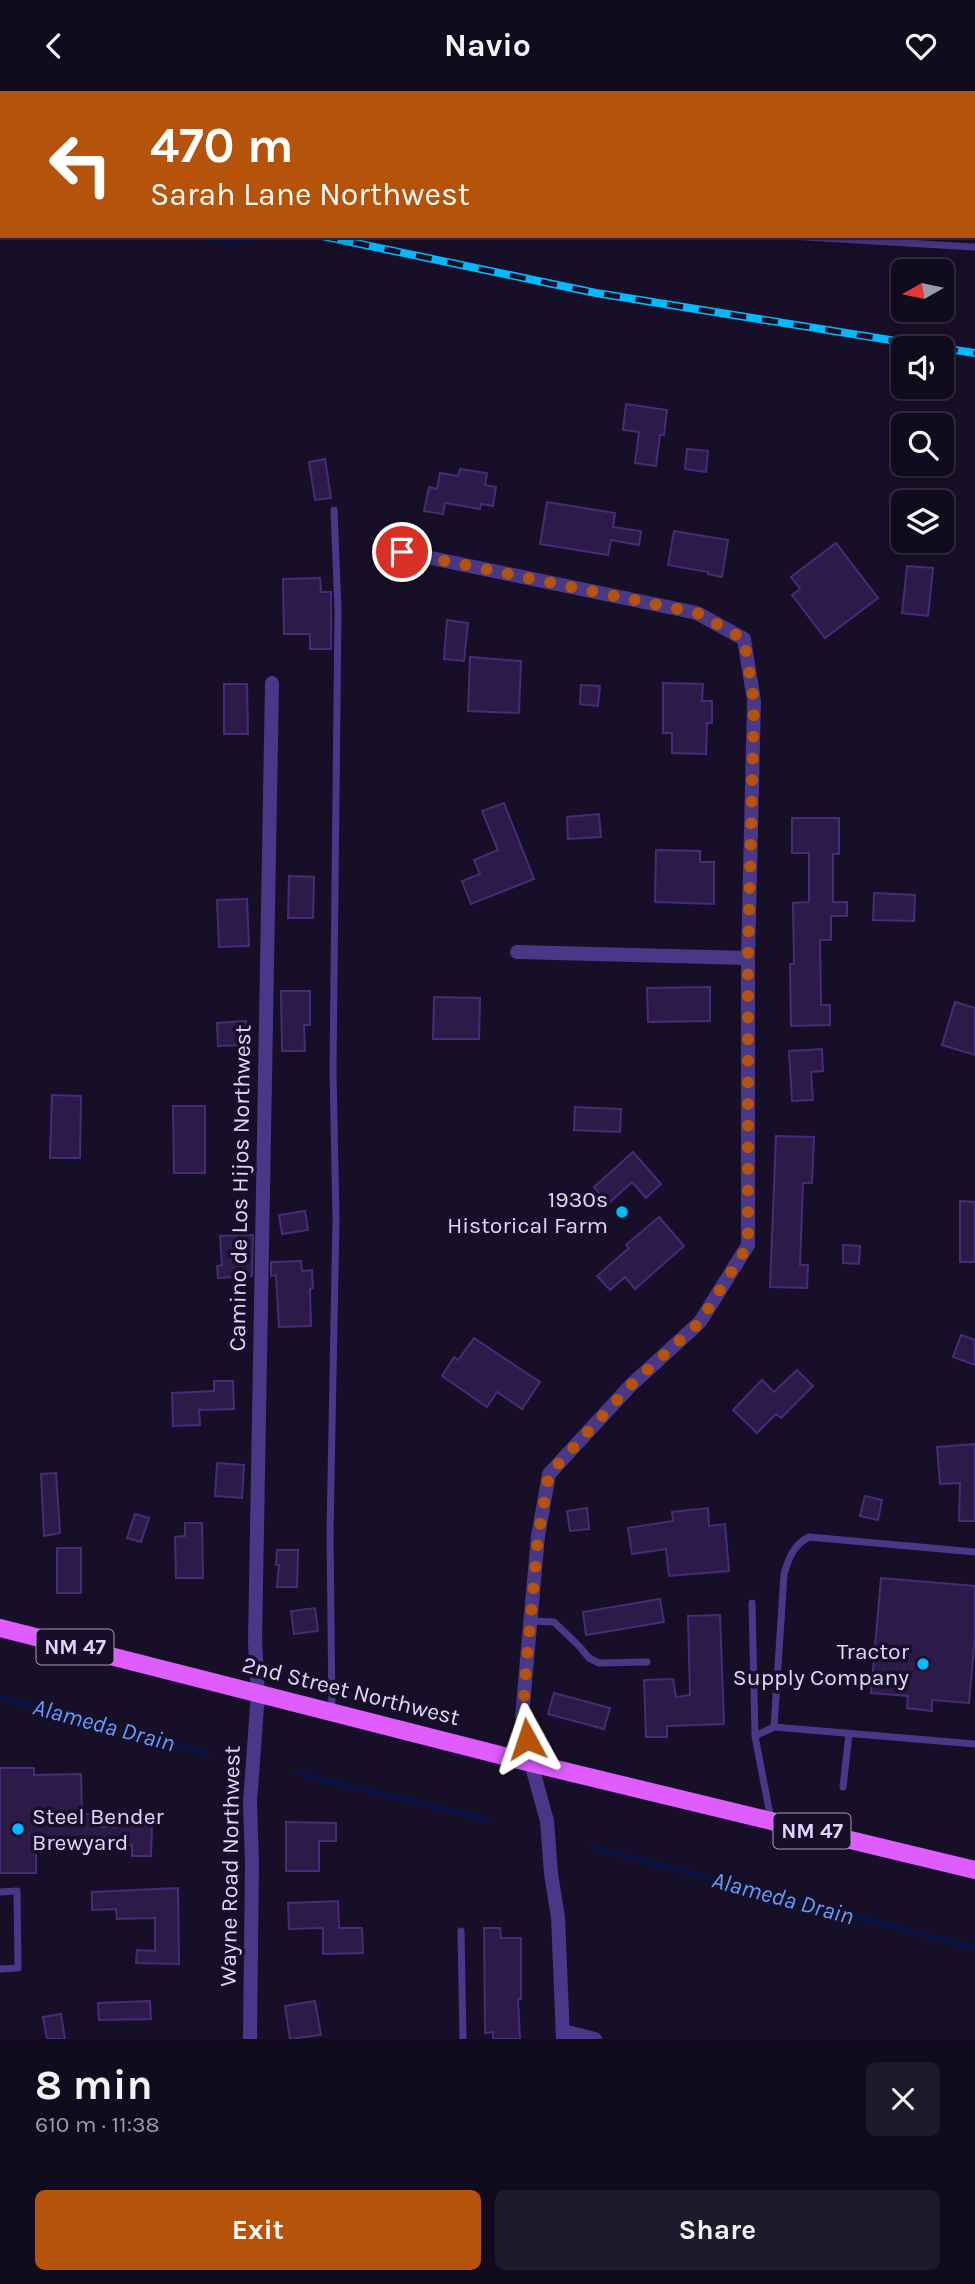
<!DOCTYPE html>
<html lang="en">
<head>
<meta charset="utf-8">
<style>
  :root { --surface:#110b1e; --page:#1e192b; --text:#f1f3f6; --muted:#9c9ba4; --line:#302b3c; --accent:#b45309 }
  body { margin:0; font-family:Karla,sans-serif; background:var(--page); color:var(--text); height:100vh; display:flex; flex-direction:column; font-size:26px; white-space:nowrap }
  * { box-sizing:border-box; margin:0 }
  p { font-size:23px; color:var(--muted) }
  .icon { flex:none; width:38px; height:38px; fill:none; stroke:currentColor; stroke-width:2; stroke-linecap:round; stroke-linejoin:round }
  .map { position:relative; height:1948px; overflow:hidden }
  .side { display:flex; flex-direction:column; background:var(--surface); flex:1 }
  .side>* { flex:none }
  .hud { position:absolute; left:0px; top:0px; width:976px; height:147px; box-shadow:0 4px 10px #0003,0 0 0 2px var(--line); background:#b45309; color:#fff; overflow:hidden }
  .needle { width:46px; rotate:261deg }
  .tools { position:absolute; left:891px; top:168px; display:grid; gap:14px }
  .tools a { display:grid; place-items:center; width:63px; height:63px; border-radius:10px; background:var(--surface); box-shadow:0 4px 10px #0003,0 0 0 2px var(--line); font-size:35px }
  .pin { position:absolute; display:grid; place-items:center; width:60px; height:60px; color:#fff; margin:-30px; border:4px solid #fff; border-radius:50%; box-shadow:0 2px 7px #0007 }
  .me { position:absolute; width:77px; margin:-38px; rotate:355deg; stroke-linejoin:round; filter:drop-shadow(0 0 5px #0008) }
  .turn { display:flex; align-items:center; gap:24px; height:147px; padding:0 35px; font-size:32px }
  .turn .icon { width:91px; height:91px; stroke-width:2.5 }
  .turn b { display:block; font-size:49px; line-height:60px }
  .round { display:grid; place-items:center; flex:none; width:74px; height:74px; border-radius:10px; background:var(--page) }
  .head { display:flex; align-items:center; justify-content:space-between; height:119px; padding:0 35px }
  h1 { font-size:42px; font-weight:700; line-height:52px }
  .cta { display:flex; gap:14px; margin-top:auto; padding:14px 35px }
  .cta a { flex:1; height:80px; border-radius:10px; background:var(--accent); color:#fff; font-size:28px; font-weight:700; line-height:80px; text-align:center }
  .cta a+a { background:var(--page); color:var(--text) }
  header { display:flex; justify-content:space-between; align-items:center; height:91px; padding:0 35px; background:var(--surface); font-size:32px; font-weight:700 }
  .map>svg:first-child { display:block }
</style>
</head>
<body>
<header><svg class="icon" aria-label="back" viewBox="0 0 24 24"><path d="M15 5l-7 7 7 7"/></svg>Navio<svg class="icon" aria-label="heart" viewBox="0 0 24 24"><path d="M12 20l-8-8c-3-5 5-10 8-4 3-6 11-1 8 4z"/></svg></header>
<div class="map">
<svg width="975" height="1948" viewBox="0 0 975 1948">
  <rect width="100%" height="100%" fill="#170f28"/>
  <g fill="none" stroke-linecap="round" stroke-linejoin="round">
    <path stroke="#081447" stroke-width="5" d="M0 96H2
      M195 145 237 153 252 149
      M0 1607 208 1662
      M295 1682 488 1729
      M592 1756 975 1857"/>
  </g>
  <path fill="#2c1a49" stroke="#472b76" stroke-width="2" d="M626 313 667 319 664 344H660L656 375 635 372 639 341 623 339Z
    M687 358 708 360 706 381 685 378Z
    M325 368 331 407 315 409 309 371Z
    M460 378 487 382 485 394 496 396 493 415 481 413 480 418 445 412 443 423 424 420 429 396 437 398 440 382 458 385Z
    M547 411 615 422 613 436 641 440 639 454 611 449 608 464 540 453Z
    M674 440 728 449 722 486 708 483V481L668 474Z
    M836 452 878 507 825 547 792 504 800 498 791 486Z
    M907 475 933 477 928 525 902 522Z
    M320 487 321 501H331V558H310V543H284L283 488Z
    M447 529 468 532 464 570 444 568Z
    M470 566 521 570 519 622 468 620Z
    M663 592 703 593 702 610H712V632H707L706 663 672 662V642H663Z
    M224 593H247L248 643H224Z
    M581 594 600 595 598 615 580 613Z
    M504 712 534 788 471 813 462 790 480 783 474 769 498 759 482 720Z
    M599 723 601 746 568 748 567 726Z
    M792 727H839V763H833V811H847V825H831V849H820L821 914H830V934L791 935 790 873H794L793 812 809 811V762H792Z
    M656 759 700 760V771H714V813L655 811Z
    M289 785 314 786 313 827H288Z
    M874 802 915 804 914 830 873 829Z
    M247 808 249 855 219 856 217 809Z
    M710 896V930L648 931 647 897Z
    M281 900H310V934H304L305 960H282Z
    M434 906 480 907 479 948H433Z
    M955 911 975 917V964L942 954Z
    M246 930 247 954 218 955 217 932Z
    M822 958 823 980 811 981 813 1009 792 1010 789 960Z
    M52 1004 81 1005 80 1067H50Z
    M173 1015H205V1082H174Z
    M575 1016 621 1018 620 1041 574 1039Z
    M776 1045 814 1046 812 1092H803L800 1174H808L807 1197 770 1196Z
    M633 1061 661 1093 646 1107 632 1091 608 1113 594 1096Z
    M960 1110 975 1111V1171H960Z
    M305 1120 308 1139 282 1143 279 1124Z
    M659 1126 684 1155 635 1198 625 1186 610 1199 597 1185 629 1157 626 1154Z
    M253 1144 252 1185 218 1187 217 1175 222 1174 220 1145Z
    M843 1154 860 1155 859 1173 843 1172Z
    M301 1170 302 1180 312 1179 313 1197 310 1198 311 1235 279 1236 276 1184 271 1185V1171Z
    M961 1244 975 1249V1274L953 1266Z
    M474 1247 540 1291 522 1318 497 1301 487 1316 442 1285 454 1266 458 1269Z
    M797 1279 813 1295 781 1327 776 1323 757 1342 733 1319 762 1289 774 1301Z
    M214 1290H233L234 1318 199 1319 200 1334 173 1335 172 1302 214 1300Z
    M975 1353V1430H959L960 1392 940 1393 937 1356Z
    M217 1372 244 1374 242 1407 215 1405Z
    M56 1382 60 1442 44 1445 41 1383Z
    M865 1405 882 1409 878 1429 860 1425Z
    M587 1417 589 1438 570 1440 567 1420Z
    M708 1417 709 1435 725 1433 729 1480 669 1485 666 1458 632 1463 628 1437 673 1430 672 1421Z
    M135 1423 149 1427 141 1451 127 1447Z
    M185 1432H202L203 1487H176L175 1446 185 1445Z
    M57 1457H81V1502H57Z
    M277 1459H298L297 1496H277L279 1474H276Z
    M881 1487 975 1495V1544L969 1612 932 1609V1620L907 1617 908 1605 871 1602Z
    M660 1508 664 1531 586 1544 583 1521Z
    M315 1517 318 1540 294 1543 291 1520Z
    M720 1524 724 1633 667 1635V1646H646L644 1589 673 1588 676 1606 690 1604 688 1525Z
    M554 1602 610 1617 604 1638 548 1623Z
    M0 1677H34V1684L81 1683 82 1723H98V1736L152 1734 151 1765H132V1754L36 1756V1782H0Z
    M286 1731 336 1732V1750H319V1780H286Z
    M178 1797 179 1873 136 1872 137 1859 155 1860V1827L117 1828 116 1818 92 1819V1801Z
    M338 1810 339 1837H362L363 1862 323 1863V1837L289 1838 288 1812Z
    M484 1837H500L501 1847H521V1908H518L520 1948H493V1941L485 1942Z
    M150 1910 151 1928 99 1929 98 1912Z
    M315 1910 321 1944 290 1948 285 1915Z
    M61 1923 65 1948H47L43 1926Z"/>
  <g fill="none" stroke-linecap="round" stroke-linejoin="round">
    <path stroke="#493888" stroke-width="7" d="M788 145 975 156
      M752 1512 755 1645 771 1729
      M531 1530 554 1531 579 1555 589 1567 599 1572 647 1571
      M332 1620 330 1441 336 1128 333 980 338 520 334 419
      M774 1636 784 1483C789 1467 793 1454 809 1446L975 1461
      M755 1645 774 1636 975 1653
      M843 1696 849 1643
      M0 1801 17 1800 18 1877 0 1878
      M461 1840 463 1948"/>
    <path stroke="#493888" stroke-width="14" d="M402 461 697 522 744 548 754 610 748 867V1154L700 1231 631 1294 549 1383 538 1445 522 1625 531 1672 547 1730 551 1783 558 1826 563 1948
      M517 861 748 867
      M563 1940 595 1948
      M250 1948 252 1772 250 1711 258 1602 255 1551 272 592"/>
    <path stroke="#df5cff" stroke-width="18" d="M0 1537 531 1672 975 1779"/>
    <defs>
      <path id="rail" d="M0 67 2 68
        M322 145 596 202 940 257
        M942 257 975 262"/>
    </defs>
    <use href="#rail" stroke="#01b9ff" stroke-width="8"/>
    <use href="#rail" stroke="#170f28" stroke-width="5" stroke-dasharray="16" stroke-linecap="butt"/>
  </g>
  <g fill="none" stroke-linecap="round" stroke-linejoin="round">
    <path stroke="#b45309" stroke-width="12" stroke-dasharray="0 21.6" d="M402 461 697 522 744 548 754 610 748 867V1154L700 1231 631 1294 549 1383 538 1446 526 1578 523 1626 527 1648"/>
  </g>
  <g fill="#01b9ff" stroke="#170f28" stroke-width="2.5">
    <circle cx="622" cy="1121" r="7"/>
    <circle cx="923" cy="1573" r="7"/>
    <circle cx="18" cy="1738" r="7"/>
  </g>
  <g text-anchor="middle" dominant-baseline="central" stroke-width="7" stroke-linejoin="round" paint-order="stroke">
    <g fill="#170f28" stroke="#a49abe" stroke-width="2">
      <rect x="36.5" y="1538.5" width="77" height="35" rx="5"/>
      <rect x="773.5" y="1722.5" width="77" height="35" rx="5"/>
    </g>
    <g font-size="21" font-weight="bold" fill="#e1d5ff">
      <text x="75" y="1556">NM 47</text>
      <text x="812" y="1740">NM 47</text>
    </g>
    <g font-size="23" fill="#e1d5ff" stroke="#170f28">
      <text transform="translate(240 1097) rotate(-89)">Camino de Los Hijos Northwest</text>
      <text transform="translate(351 1600) rotate(14)">2nd Street Northwest</text>
      <text transform="translate(230 1775) rotate(-89)">Wayne Road Northwest</text>
    </g>
    <g font-size="23" fill="#e1d5ff" stroke="#170f28" text-anchor="end">
      <text x="608" y="1108">1930s<tspan x="608" dy="26">Historical Farm</tspan></text>
      <text x="909" y="1560">Tractor<tspan x="909" dy="26">Supply Company</tspan></text>
      <text x="32" y="1725" text-anchor="start">Steel Bender<tspan x="32" dy="26">Brewyard</tspan></text>
    </g>
    <g font-size="24" font-style="italic" fill="#639cff" stroke="#170f28">
      <text transform="translate(104 1634) rotate(15)">Alameda Drain</text>
      <text transform="translate(783 1807) rotate(15)">Alameda Drain</text>
    </g>
  </g>
</svg>
<div class="tools">
<a><svg class="needle" viewBox="-14 -14 28 28"><path d="M0-13l5 13h-10z" fill="#e53935"/><path d="M0 13l5-13h-10z" fill="#9c9ba4"/></svg></a>
<a><svg class="icon" aria-label="sound" viewBox="0 0 24 24"><path d="M4 9h4l5-4v14l-5-4H4zM17 9q2 3 0 6"/></svg></a>
<a><svg class="icon" aria-label="search" viewBox="0 0 24 24"><circle cx="10" cy="10" r="6"/><path d="M15 15l6 6"/></svg></a>
<a><svg class="icon" aria-label="layers" viewBox="0 0 24 24"><path d="M12 4l9 5-9 5-9-5zM3 14l9 5 9-5"/></svg></a>
</div>
<div class="pin" style="left:402px;top:461px;background:#d93025"><svg class="icon" aria-label="arrive" viewBox="0 0 24 24"><path d="M6 21V4h12l-3 4 3 4H6"/></svg></div>
<svg class="me" style="left:527px;top:1648px" viewBox="-20 -20 40 40"><path d="M0-17L14 15 0 8-14 15z" fill="#b45309" stroke="#fff" stroke-width="4"/></svg>
<div class="hud">
<div class="turn"><svg class="icon" aria-label="left" viewBox="0 0 24 24"><path d="M17 20v-9H6M10 6l-5 5 5 5"/></svg><div><b>470 m</b>Sarah Lane Northwest</div></div>
</div>
</div>
<section class="side">
<div class="head"><div><h1>8 min</h1><p>610 m · 11:38</p></div><a class="round"><svg class="icon" aria-label="close" viewBox="0 0 24 24"><path d="M6 6l12 12M18 6L6 18"/></svg></a></div>
<div class="cta"><a>Exit</a><a>Share</a></div>
</section>
</body>
</html>
